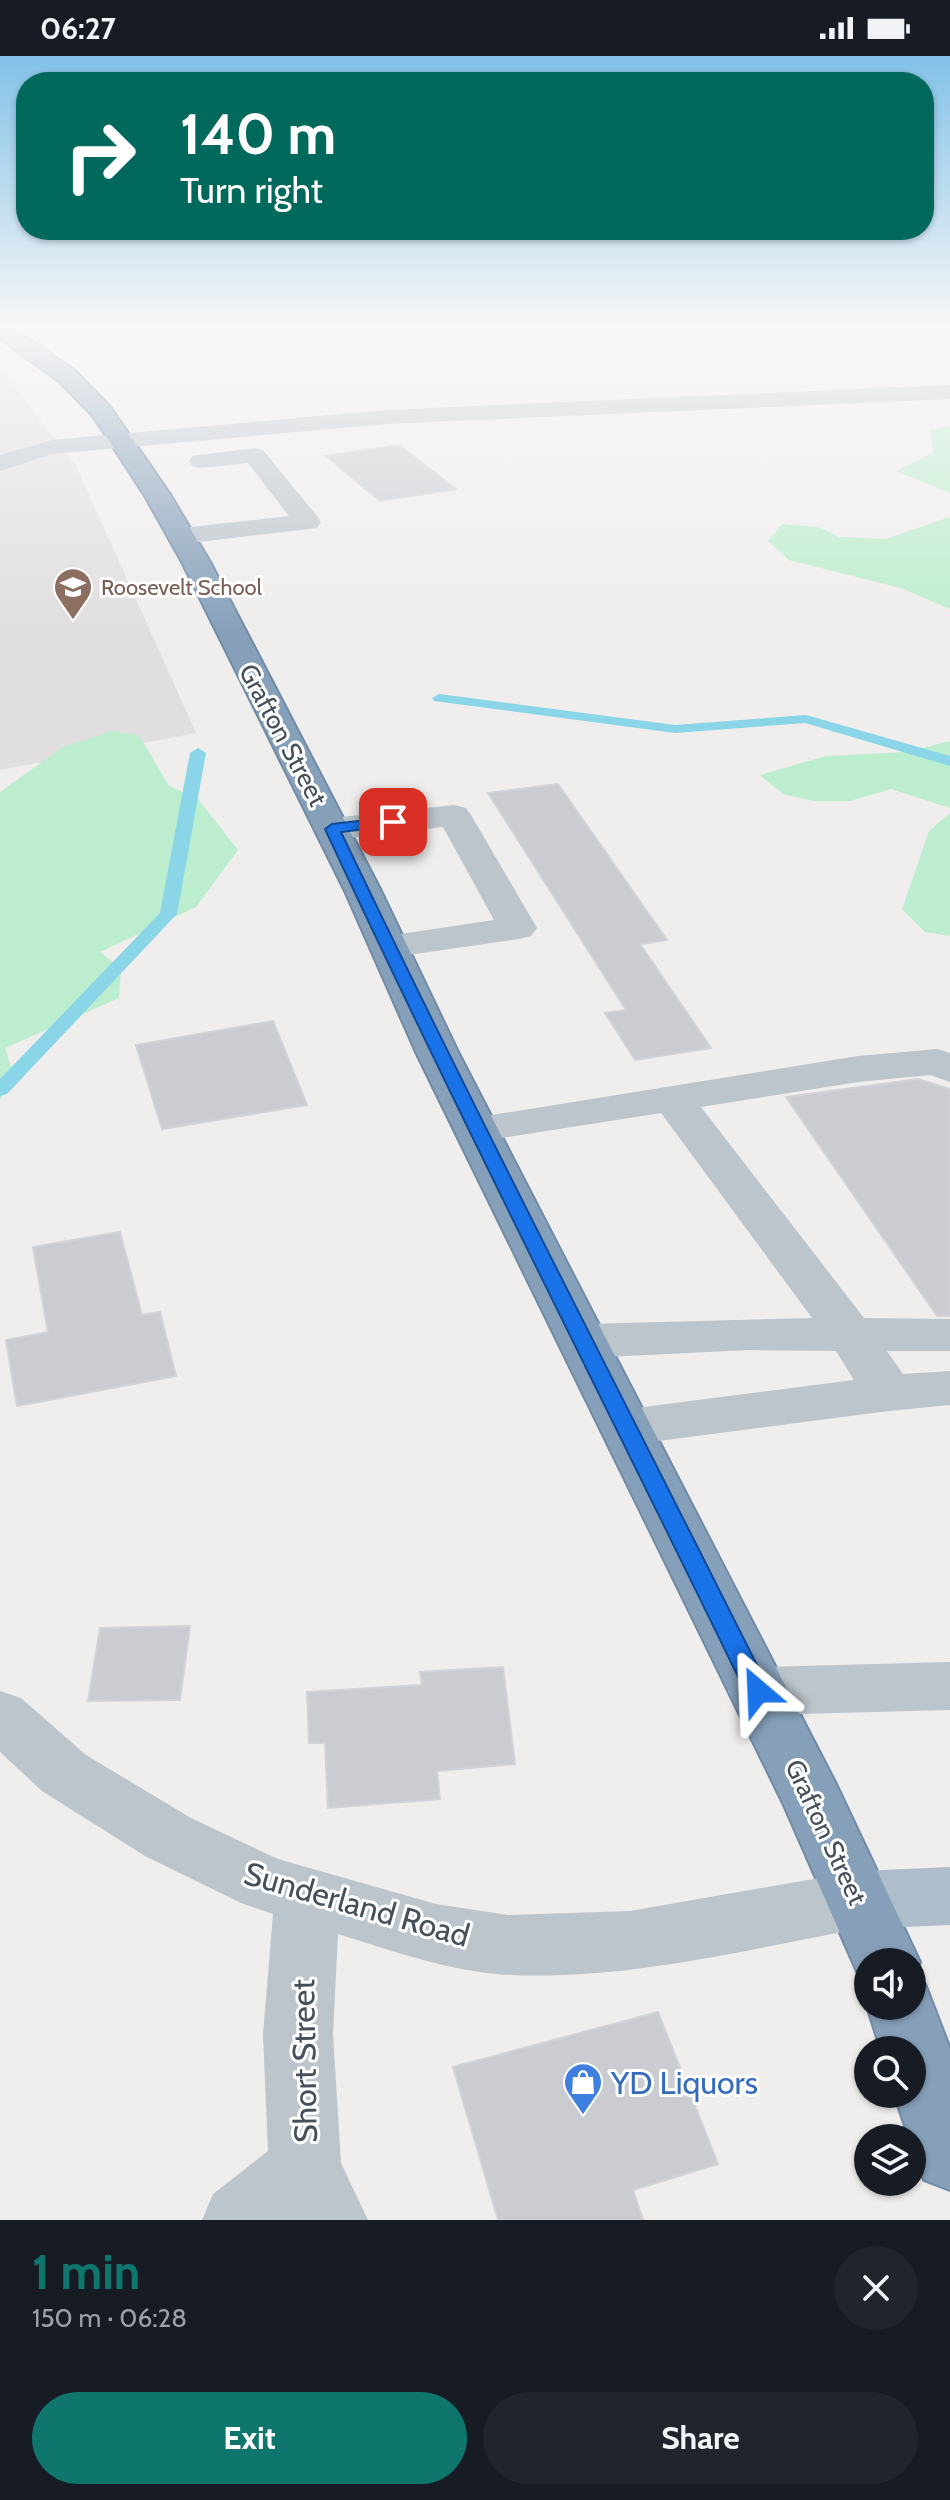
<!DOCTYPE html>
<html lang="en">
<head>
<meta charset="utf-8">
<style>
  :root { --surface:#171b24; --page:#20242c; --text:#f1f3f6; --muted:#9ea1a6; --accent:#0f766e }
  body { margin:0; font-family:Cabin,sans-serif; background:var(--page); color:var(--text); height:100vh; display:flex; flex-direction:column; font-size:30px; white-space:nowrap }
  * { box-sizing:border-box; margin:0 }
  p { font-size:26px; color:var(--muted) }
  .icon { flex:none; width:44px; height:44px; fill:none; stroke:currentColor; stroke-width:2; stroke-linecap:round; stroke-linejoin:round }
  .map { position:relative; height:2164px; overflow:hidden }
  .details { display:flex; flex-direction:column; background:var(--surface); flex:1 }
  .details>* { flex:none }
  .top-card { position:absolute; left:16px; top:16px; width:918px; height:168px; border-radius:32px; box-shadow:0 2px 6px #0004; background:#00695c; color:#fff; overflow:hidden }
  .controls { position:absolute; left:854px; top:1892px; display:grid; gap:16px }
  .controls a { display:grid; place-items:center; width:72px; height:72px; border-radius:50%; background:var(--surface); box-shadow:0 2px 6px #0004; font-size:40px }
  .pin { position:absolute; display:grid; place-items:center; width:68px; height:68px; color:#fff; margin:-34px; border-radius:16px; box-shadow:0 4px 12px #0006 }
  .me { position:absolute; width:88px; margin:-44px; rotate:334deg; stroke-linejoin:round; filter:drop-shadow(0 0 6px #0008) }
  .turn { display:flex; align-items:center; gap:28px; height:168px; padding:0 32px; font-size:36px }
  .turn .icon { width:104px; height:104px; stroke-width:2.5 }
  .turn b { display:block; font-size:56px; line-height:68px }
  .round { display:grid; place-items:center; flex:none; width:84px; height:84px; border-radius:42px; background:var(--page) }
  .overview { display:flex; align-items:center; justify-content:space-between; height:136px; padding:0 32px }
  h1 { font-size:48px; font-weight:700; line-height:60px; color:var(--accent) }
  .button { display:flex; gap:16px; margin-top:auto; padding:16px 32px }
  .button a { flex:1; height:92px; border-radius:48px; background:var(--accent); color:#fff; font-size:32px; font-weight:700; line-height:92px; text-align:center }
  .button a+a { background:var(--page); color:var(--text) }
  .status { display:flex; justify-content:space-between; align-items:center; height:56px; padding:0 40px; background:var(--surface); direction:ltr }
  .status svg { height:22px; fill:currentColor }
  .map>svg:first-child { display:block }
</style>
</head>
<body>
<div class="status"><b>06:27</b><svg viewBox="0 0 49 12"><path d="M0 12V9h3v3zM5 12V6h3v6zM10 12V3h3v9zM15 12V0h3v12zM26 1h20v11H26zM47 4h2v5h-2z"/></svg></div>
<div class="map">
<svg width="950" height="2164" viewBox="0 0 950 2164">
  <rect width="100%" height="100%" fill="#f0eded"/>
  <path fill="#e1dedf" d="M0 313 76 410 196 677 0 714Z"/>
  <path fill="#bcedce" d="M950 370V437L896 415 933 397 930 374Z
    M950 461V553L901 532 789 504 768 485 782 468 819 471 839 481 886 483Z
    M112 675 139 679 169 730 198 743 238 794 196 851 100 896 121 913 119 942 5 992 14 1020 0 1044V736L63 691Z
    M950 685V752L891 733 850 745H813L783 738 760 719 826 700 907 696Z
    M950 757V880L925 876 902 853 929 775Z"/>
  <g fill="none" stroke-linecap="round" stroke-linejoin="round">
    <path fill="#8ad5e8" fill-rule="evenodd" d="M439 638 675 669 806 659 950 700V710L805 667 675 677 434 645 432 642Z
      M198 692 206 697 177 858 7 1038 0 1040V1023L160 857 190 697Z"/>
  </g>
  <path fill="#caccd2" stroke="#d1d3d8" stroke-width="2" d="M399 389 456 433 380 445 326 400Z
    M558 728 667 884 640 888 711 992 635 1004 605 957 626 954 488 737Z
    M273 965 307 1049 162 1073 136 989Z
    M918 1023 950 1033V1260H937L786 1041Z
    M120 1176 142 1259 160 1256 176 1320 17 1350 6 1284 48 1276 33 1191Z
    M190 1570 180 1644 88 1645 100 1572Z
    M503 1611 515 1708 437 1715 440 1743 328 1752 325 1687H309L307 1636 422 1629 420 1616Z
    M658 1956 718 2108 633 2134 643 2164H498L453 2011Z"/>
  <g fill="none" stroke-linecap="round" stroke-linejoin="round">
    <defs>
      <path id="highway" d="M0 273H13L74 314 110 351 171 440 210 506 381 835 458 996 836 1728 920 1906 912 1923V1906H868V1930L862 1927 783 1747 416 996 345 835 182 506 145 440 93 360 58 324 0 283Z
        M912 1923 925 1928 950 1993V2134L924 2124 894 2038H912V1994H881L867 1950 868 1947V1950H912Z"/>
    </defs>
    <use href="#highway" stroke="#718ba6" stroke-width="4"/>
    <path fill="#bcc5cc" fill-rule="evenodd" d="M950 329V343L386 368 52 398 0 415V399L52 384 386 354Z
      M254 392 263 394 317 460 321 466 317 472 181 488 171 486 168 480 171 474 181 472 289 460 248 407 201 412 192 410 189 405 192 400Z
      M454 749 466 752 471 759 537 872 531 880 518 883 388 902 374 898 369 890 374 882 494 864 443 771 332 784 320 780 314 773 320 766 332 762Z
      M937 993 950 997V1026L930 1019 858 1026 701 1051 864 1262 950 1263V1295H887L903 1318 950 1315V1349L889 1355 628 1389 610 1384 602 1371 610 1358 628 1353 854 1324 836 1295 750 1294 585 1302 567 1297 560 1285 567 1273 585 1268 812 1262 661 1057 476 1086 461 1082 454 1073 461 1064 858 1000Z
      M950 1606V1654L758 1659 737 1652 728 1635 737 1618 758 1611Z
      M0 1635 21 1642 86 1699 191 1762 278 1803 436 1848 508 1859 630 1855 859 1815 882 1824 892 1844 882 1864 859 1873C744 1894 627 1924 509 1919 451 1916 393 1895 338 1878L333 1978 341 2107 368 2164H202L213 2138 268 2095 263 1978 273 1858 241 1847 145 1800 42 1735 0 1696Z"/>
    <path fill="#adbdcb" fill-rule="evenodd" d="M950 1811V1869L859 1873 836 1864 826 1844 836 1824 859 1815Z"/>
    <use href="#highway" fill="#86a0ba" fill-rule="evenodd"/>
  </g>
  <linearGradient id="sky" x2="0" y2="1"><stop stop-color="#82c1e8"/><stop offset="0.47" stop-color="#f8f7f7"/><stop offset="1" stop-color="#f8f7f7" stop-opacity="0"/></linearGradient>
  <rect width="950" height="576" fill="url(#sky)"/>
  <path fill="#1a73e8" stroke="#114b97" stroke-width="2" d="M393 761 398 763V769L341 776C479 1065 627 1349 770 1635L767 1642 758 1645 749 1642 745 1635C605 1347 460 1063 325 773L332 768Z"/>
  <defs>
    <symbol id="school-pin" viewBox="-11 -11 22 30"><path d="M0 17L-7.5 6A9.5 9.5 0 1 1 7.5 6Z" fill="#8d6e63" stroke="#fff"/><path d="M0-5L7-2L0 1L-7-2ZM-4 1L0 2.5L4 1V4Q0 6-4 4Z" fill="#fff"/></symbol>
    <symbol id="shop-pin" viewBox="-11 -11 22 30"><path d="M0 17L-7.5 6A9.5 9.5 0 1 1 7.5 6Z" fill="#3f7fe0" stroke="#fff"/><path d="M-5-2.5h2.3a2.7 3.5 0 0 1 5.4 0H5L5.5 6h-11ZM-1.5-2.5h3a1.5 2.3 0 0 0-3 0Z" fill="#fff"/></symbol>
  </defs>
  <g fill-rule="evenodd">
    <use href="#school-pin" x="51" y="509" width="44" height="60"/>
    <use href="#shop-pin" x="561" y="2004" width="44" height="60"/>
  </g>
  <g text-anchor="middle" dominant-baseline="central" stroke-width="6" stroke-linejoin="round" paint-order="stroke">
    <g font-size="22" fill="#785e54" stroke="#fff" text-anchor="start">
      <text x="101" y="531">Roosevelt School</text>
    </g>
    <g font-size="26" fill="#46505a" stroke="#fff">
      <text transform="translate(283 679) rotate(62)">Grafton Street</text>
      <text transform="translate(826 1776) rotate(65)">Grafton Street</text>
    </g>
    <g font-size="32" fill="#46505a" stroke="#fff">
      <text transform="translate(357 1848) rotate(16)">Sunderland Road</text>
      <text transform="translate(304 2005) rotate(-91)">Short Street</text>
    </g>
    <g font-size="32" fill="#366cbe" stroke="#fff" text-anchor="start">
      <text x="611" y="2026">YD Liquors</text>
    </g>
  </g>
</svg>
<div class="controls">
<a><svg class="icon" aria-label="sound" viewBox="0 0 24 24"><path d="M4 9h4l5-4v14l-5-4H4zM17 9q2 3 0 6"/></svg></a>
<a><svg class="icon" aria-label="search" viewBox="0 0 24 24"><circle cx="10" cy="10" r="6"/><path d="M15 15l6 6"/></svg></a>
<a><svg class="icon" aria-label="layers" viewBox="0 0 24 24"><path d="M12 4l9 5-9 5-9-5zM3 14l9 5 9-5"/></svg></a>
</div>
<div class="pin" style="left:393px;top:766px;background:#d93025"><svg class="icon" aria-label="arrive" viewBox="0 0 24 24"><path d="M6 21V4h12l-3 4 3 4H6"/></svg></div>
<svg class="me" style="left:758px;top:1635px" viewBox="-20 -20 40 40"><path d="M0-17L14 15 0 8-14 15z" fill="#1a73e8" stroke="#fff" stroke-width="4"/></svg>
<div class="top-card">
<div class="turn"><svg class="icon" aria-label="right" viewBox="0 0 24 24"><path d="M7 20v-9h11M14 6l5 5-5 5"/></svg><div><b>140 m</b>Turn right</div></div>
</div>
</div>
<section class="details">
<div class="overview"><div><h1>1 min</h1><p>150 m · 06:28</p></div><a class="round"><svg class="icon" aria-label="close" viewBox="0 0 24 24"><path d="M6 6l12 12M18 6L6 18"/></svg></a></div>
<div class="button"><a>Exit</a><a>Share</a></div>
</section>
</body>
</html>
